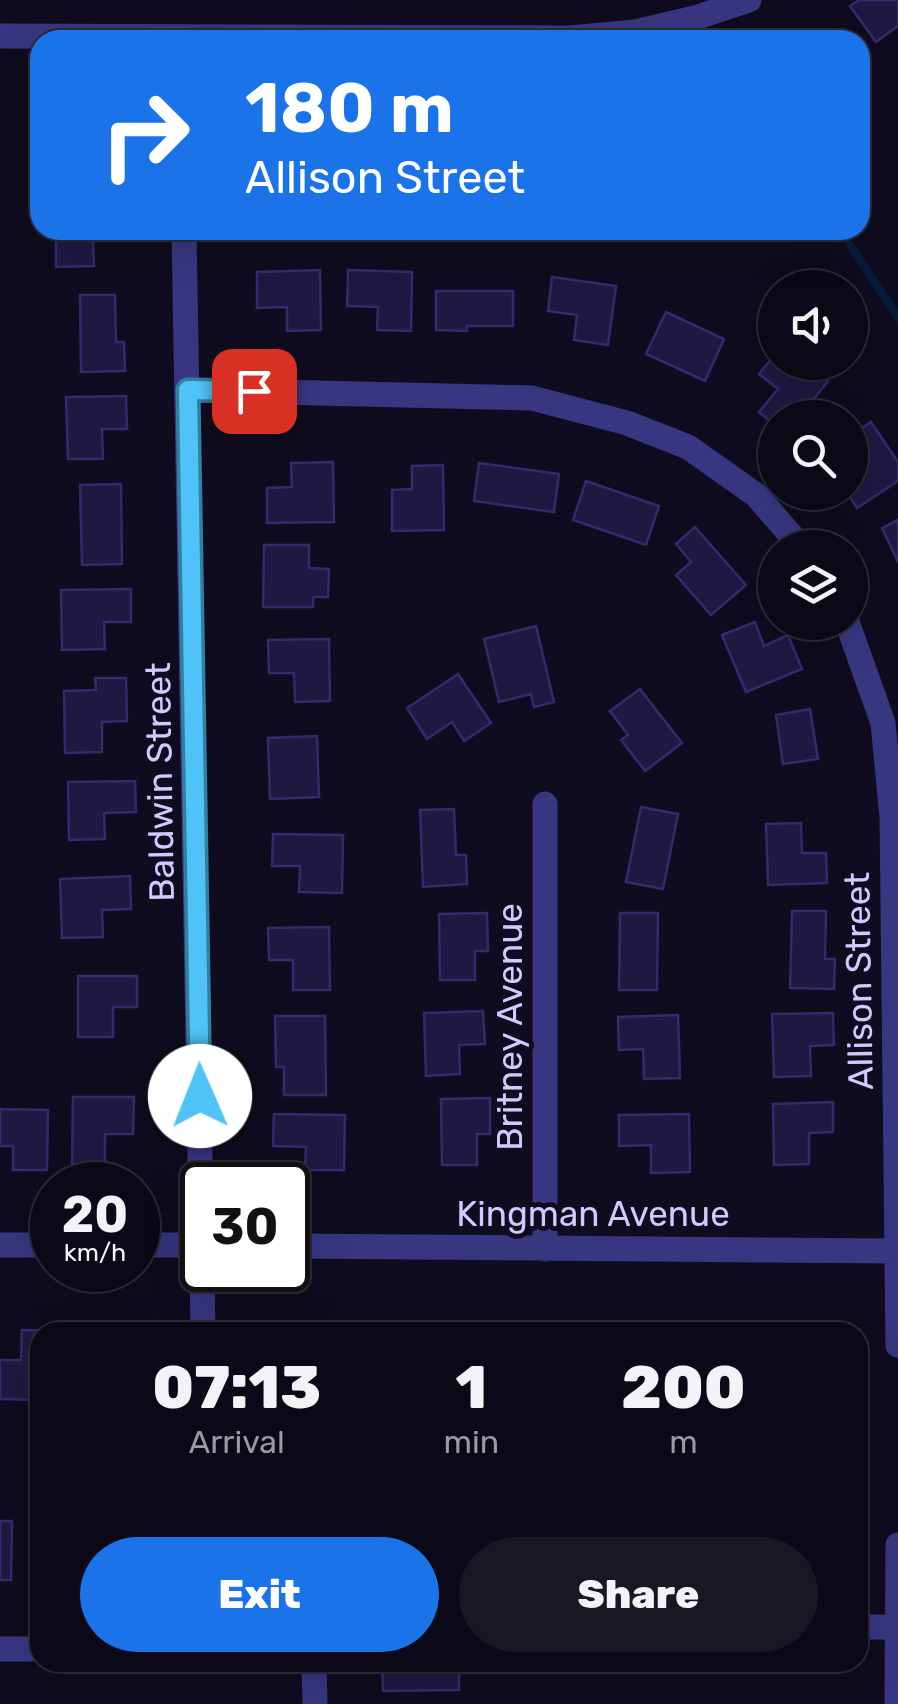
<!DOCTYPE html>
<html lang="en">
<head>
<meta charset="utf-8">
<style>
  :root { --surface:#0b0917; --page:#191724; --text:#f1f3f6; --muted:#9a9aa1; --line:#2b2a36; --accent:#1a73e8 }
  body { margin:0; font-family:Rubik,sans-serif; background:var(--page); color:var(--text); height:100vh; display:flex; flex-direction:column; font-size:38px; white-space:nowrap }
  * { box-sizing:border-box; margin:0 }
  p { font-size:32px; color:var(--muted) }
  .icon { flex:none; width:55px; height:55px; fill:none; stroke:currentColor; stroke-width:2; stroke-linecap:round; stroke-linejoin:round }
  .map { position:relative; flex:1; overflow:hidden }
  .drawer { position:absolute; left:30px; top:1322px; width:838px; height:350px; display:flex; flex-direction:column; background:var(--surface); border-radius:30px; box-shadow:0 10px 40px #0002,0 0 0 2px var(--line) }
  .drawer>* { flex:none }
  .top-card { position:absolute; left:30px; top:30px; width:840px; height:210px; border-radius:30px; box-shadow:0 10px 40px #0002,0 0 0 2px var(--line); background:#1a73e8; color:#fff; overflow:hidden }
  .tools { position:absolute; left:758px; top:270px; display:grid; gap:20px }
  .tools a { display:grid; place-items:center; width:110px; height:110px; border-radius:50%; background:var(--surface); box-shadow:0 10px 40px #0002,0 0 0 2px var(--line); font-size:50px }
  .speed { position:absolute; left:30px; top:1162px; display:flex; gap:20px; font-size:50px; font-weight:700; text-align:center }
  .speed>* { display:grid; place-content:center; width:130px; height:130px; border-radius:50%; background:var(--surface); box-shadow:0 10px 40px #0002,0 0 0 2px var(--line); line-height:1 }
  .speed small { font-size:25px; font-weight:400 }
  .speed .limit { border:5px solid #111; border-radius:15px; background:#fff; color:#111 }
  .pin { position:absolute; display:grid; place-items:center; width:85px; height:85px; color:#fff; margin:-42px; border-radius:20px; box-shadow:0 5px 15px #0006 }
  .me { position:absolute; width:110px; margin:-55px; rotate:359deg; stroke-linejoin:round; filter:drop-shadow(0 0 8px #0008) }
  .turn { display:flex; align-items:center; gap:35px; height:210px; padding:0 50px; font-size:45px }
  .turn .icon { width:130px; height:130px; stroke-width:2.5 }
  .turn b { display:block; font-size:70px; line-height:85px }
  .eta { display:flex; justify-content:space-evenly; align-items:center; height:170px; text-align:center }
  .eta b { font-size:60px; font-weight:800; line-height:70px }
  .primary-button { display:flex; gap:20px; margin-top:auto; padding:20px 50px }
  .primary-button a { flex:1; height:115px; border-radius:60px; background:var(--accent); color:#fff; font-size:40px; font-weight:800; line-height:115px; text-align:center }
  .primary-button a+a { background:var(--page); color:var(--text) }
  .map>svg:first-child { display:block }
</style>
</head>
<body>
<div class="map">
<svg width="898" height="1704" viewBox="0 0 898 1704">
  <rect width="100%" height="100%" fill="#0f0c1f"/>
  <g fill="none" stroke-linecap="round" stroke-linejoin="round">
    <path stroke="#081c3d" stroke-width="8" d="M840 230 898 317"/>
  </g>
  <path fill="#201841" stroke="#36296d" stroke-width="2.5" d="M859 0H898V26L876 42 850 6Z
    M56 230H124V237H93L94 266 56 267Z
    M320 270 321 330 287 331V307L257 308V272Z
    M348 270 412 272 411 331 377 330 378 307 347 306Z
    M552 277 616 286 608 345 574 340 577 315 548 311Z
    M436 291H513V326H467V331L436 330Z
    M80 295H115L116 342H124L125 371 81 372Z
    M666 312 724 339 705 381 646 354Z
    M775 354V362H805L828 381 799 418H775V425L759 412 778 389 759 374Z
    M126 396 127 429H102L103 459H68L66 397Z
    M871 422 898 462V481L857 508 847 492H850V473L857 468 850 457V436Z
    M333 462 334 522 267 523V488L292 487 291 463Z
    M479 463 559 474 554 512 474 501Z
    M443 465 444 530 392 531V490L412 489V466Z
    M586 481 659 506 646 545 573 520Z
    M121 484 122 564 82 565 80 485Z
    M898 520V562L882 528Z
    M695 527 746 585 711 615 676 575 691 562 676 544Z
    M264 545H309V568L329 569 328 597H313V607H263Z
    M131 589V622H104L105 649 62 650 61 590Z
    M755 622 764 646 788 635 802 669 746 692 722 635Z
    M536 626 554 702 534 707 531 694 499 702 484 639Z
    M329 639 330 701 295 702 294 673H269L268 640Z
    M458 674 491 723 464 741 452 722 427 739 407 708Z
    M95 678H126L127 721 102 722V752L65 753 64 691 96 690Z
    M640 689 682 743 645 771 621 740 628 735 610 711Z
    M810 709 818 759 783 764 776 715Z
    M317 736 319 797 270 799 268 738Z
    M135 781 136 812 104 813 105 839 69 840 68 782Z
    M641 807 678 814 663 889 626 882Z
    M454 809 456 855H466L467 884 423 887 420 810Z
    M801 823 802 853H826L827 883 768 885 766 824Z
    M273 834 343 835 342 893 299 892 300 866H272Z
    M130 876 131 909 102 910 103 937 62 938 60 879Z
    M792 911H826L825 959H835L834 989 790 988Z
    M487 913 488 951H475V980H440L439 914Z
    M620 913H658L657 990H619Z
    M329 927 330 990H293V960H269L268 928Z
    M78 976H137V1007H113V1037H78Z
    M483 1011 485 1044 459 1045 460 1074 426 1076 424 1013Z
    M833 1013 834 1045 810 1046 811 1076 774 1077 772 1014Z
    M678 1015 680 1078 644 1079 643 1049 619 1050 618 1017Z
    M275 1016H325L326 1095H284V1067H276Z
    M73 1097H134L133 1134H105V1164H72Z
    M490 1098V1134H477V1165H442L441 1099Z
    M833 1102V1132L809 1133V1164L774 1165 773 1104Z
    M0 1109 48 1110 47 1170H13V1146H0Z
    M274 1114 345 1115 344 1170H305L306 1147 273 1146Z
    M689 1114 690 1172 651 1173V1145L619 1146V1115Z
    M22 1330 55 1331V1332H40V1400L0 1399V1360H21Z
    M0 1521H12L11 1580H0Z
    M382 1662H459V1690L383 1691Z"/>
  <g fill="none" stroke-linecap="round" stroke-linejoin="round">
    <path stroke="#383680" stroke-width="25" d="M0 36 570 38 635 32 695 18 749 0
      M184 230 203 1332
      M188 390 532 398 627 423 688 447 756 495 802 548
      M847 622 883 723 892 817 898 1345
      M545 804V1249
      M0 1245H52
      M138 1245H202
      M288 1246 898 1251
      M858 1627H898
      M0 1649H40
      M314 1662 315 1704
      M897 1704 898 1545"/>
  </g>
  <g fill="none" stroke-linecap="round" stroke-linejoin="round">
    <defs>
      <path id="route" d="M200 1096 188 390 254 391"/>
    </defs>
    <use href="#route" stroke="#337fa1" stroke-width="25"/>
    <use href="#route" stroke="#4fc3f7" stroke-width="18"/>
  </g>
  <g text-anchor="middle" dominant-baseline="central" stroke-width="10" stroke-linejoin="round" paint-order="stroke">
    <g font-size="35" fill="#d0caff" stroke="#0f0c1f">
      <text transform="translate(160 782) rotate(-91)">Baldwin Street</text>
      <text transform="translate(859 981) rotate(-91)">Allison Street</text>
      <text transform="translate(510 1027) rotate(-90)">Britney Avenue</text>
      <text x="593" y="1214">Kingman Avenue</text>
    </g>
  </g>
</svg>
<div class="tools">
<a><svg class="icon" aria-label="sound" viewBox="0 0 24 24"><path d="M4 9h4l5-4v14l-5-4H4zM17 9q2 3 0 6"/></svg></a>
<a><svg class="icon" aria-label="search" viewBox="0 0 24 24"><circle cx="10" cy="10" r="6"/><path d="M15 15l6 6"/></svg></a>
<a><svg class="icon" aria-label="layers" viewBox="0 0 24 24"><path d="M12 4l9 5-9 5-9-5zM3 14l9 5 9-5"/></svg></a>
</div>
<div class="speed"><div>20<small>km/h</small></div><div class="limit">30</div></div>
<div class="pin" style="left:254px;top:391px;background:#d93025"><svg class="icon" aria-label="arrive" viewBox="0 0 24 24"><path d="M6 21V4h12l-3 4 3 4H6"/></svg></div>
<svg class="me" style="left:200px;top:1096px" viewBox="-20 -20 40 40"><circle r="19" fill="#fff"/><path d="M0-13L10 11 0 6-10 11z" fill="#4fc3f7"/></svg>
<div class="top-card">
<div class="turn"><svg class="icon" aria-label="right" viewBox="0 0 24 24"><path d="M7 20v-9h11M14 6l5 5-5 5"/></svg><div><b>180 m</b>Allison Street</div></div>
</div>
<section class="drawer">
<div class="eta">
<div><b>07:13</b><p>Arrival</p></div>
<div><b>1</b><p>min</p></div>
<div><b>200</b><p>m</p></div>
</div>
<div class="primary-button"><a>Exit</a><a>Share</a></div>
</section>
</div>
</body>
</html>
